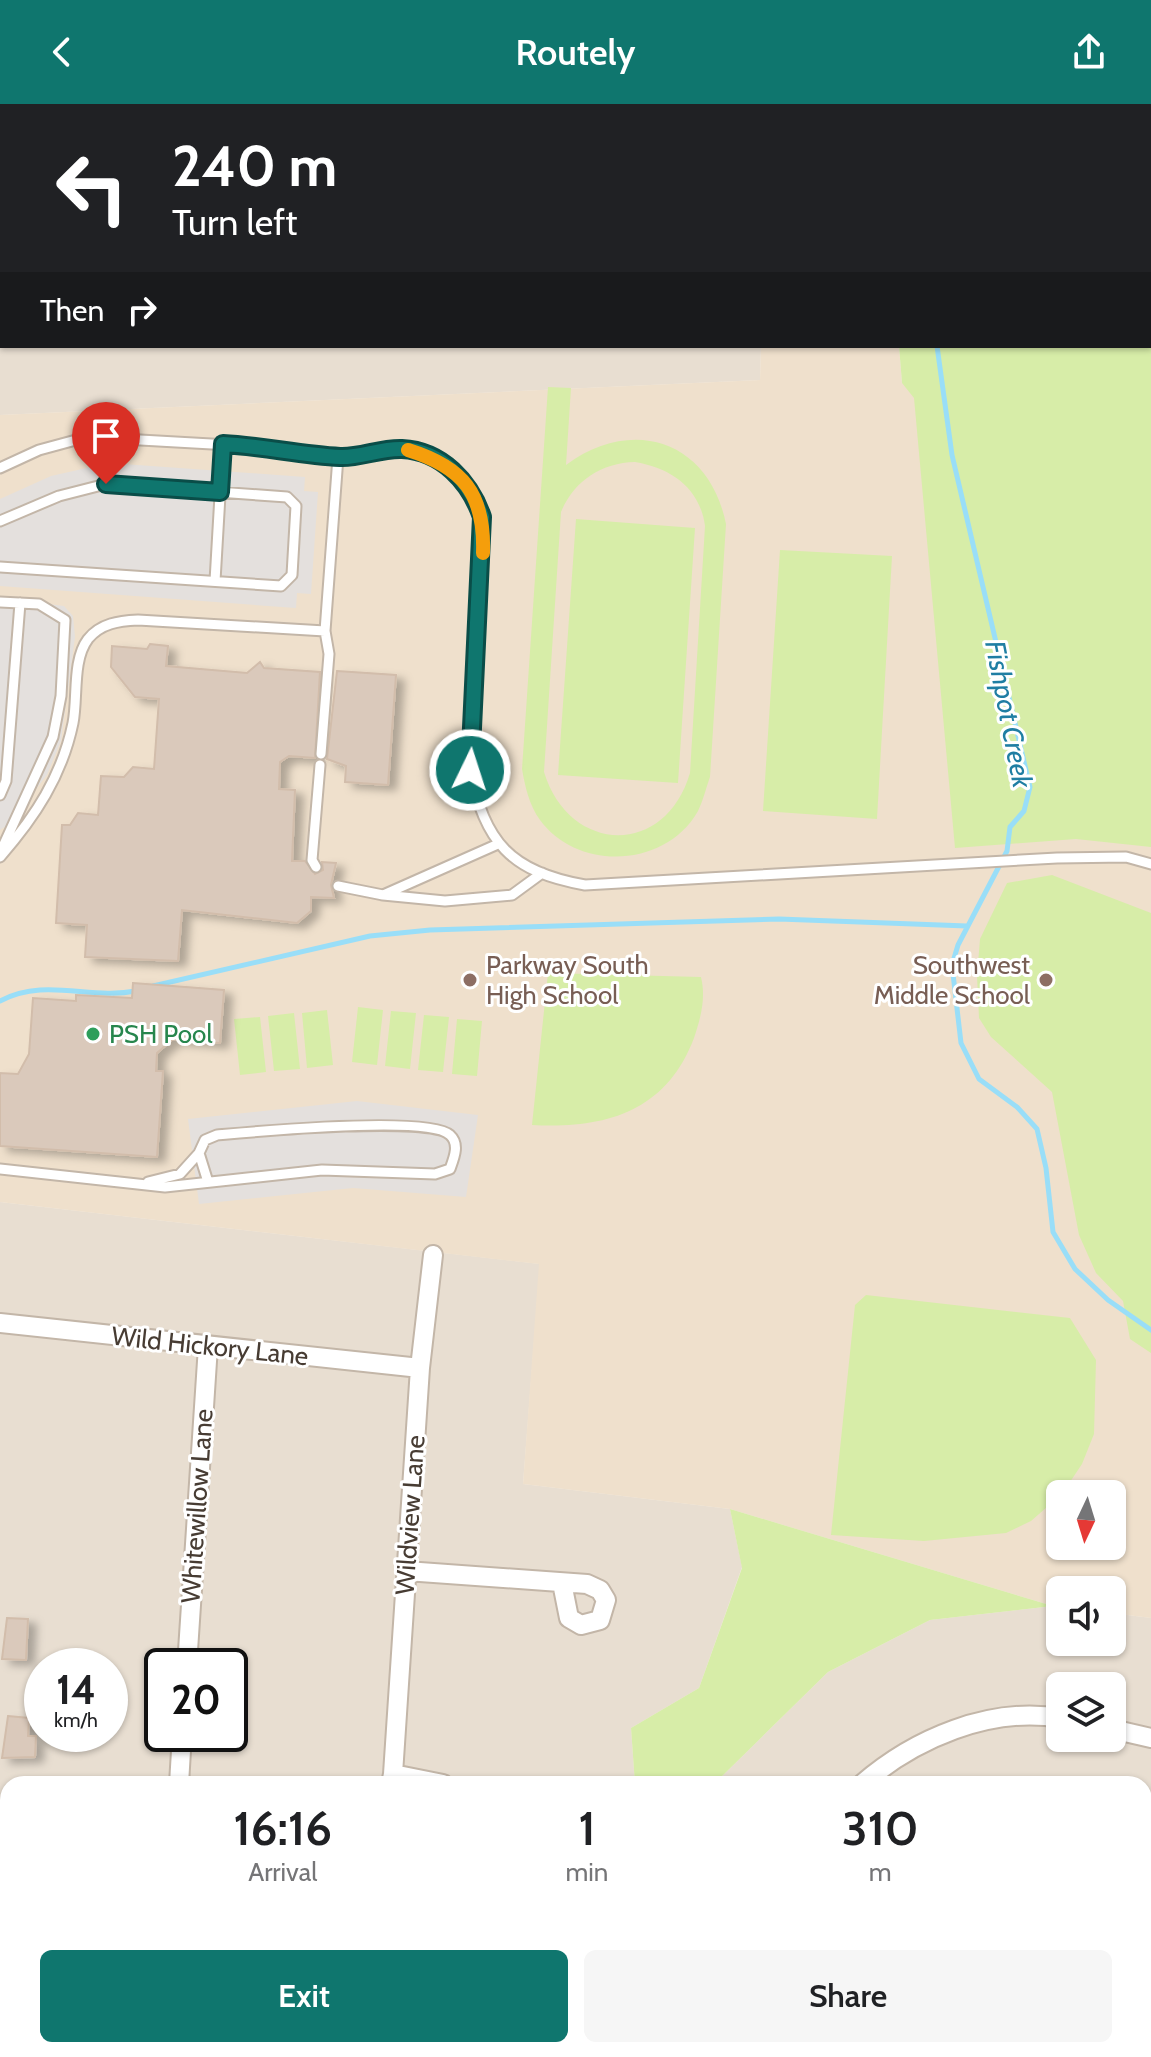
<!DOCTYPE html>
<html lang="en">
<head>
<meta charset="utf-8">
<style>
  :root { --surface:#fff; --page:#f6f6f6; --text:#202124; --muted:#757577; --accent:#0f766e }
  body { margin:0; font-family:Cabin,sans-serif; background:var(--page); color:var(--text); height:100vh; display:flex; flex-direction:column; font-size:30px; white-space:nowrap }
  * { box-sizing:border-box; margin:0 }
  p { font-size:26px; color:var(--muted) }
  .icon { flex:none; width:44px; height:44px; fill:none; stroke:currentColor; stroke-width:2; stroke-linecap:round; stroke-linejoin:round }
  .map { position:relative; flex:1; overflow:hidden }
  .drawer { position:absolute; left:0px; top:1672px; width:1152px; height:282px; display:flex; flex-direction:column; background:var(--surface); border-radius:24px 24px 0 0; box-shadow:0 2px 6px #0004 }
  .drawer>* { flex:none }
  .top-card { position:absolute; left:0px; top:0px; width:1152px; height:244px; box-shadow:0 2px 6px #0004; background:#202124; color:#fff; overflow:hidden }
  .needle { width:52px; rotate:184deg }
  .buttons { position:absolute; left:1046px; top:1376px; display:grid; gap:16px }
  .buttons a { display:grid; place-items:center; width:80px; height:80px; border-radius:12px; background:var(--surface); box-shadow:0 2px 6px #0004; font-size:40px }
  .speed { position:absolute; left:24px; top:1544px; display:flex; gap:16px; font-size:40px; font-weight:700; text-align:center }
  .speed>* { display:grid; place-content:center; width:104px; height:104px; border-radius:50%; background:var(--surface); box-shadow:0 2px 6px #0004; line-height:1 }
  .speed small { font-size:20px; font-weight:400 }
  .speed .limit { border:4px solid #111; border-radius:12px; background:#fff; color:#111 }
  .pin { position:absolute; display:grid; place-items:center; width:68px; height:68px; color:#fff; margin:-82px -34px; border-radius:50% 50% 50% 0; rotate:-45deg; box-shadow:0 0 8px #0007 }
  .pin .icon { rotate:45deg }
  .me { position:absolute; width:88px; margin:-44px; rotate:4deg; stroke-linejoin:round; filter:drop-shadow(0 0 6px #0008) }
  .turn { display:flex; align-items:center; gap:28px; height:168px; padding:0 40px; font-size:36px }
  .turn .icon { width:104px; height:104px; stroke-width:2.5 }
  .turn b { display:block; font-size:56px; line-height:68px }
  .then { display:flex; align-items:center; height:76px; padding:0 40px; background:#0003; gap:16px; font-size:30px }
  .eta { display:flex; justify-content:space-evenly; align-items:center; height:136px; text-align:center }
  .eta b { font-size:48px; font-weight:600; line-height:56px }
  .cta { display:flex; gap:16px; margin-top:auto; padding:16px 40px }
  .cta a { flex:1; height:92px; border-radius:12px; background:var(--accent); color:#fff; font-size:32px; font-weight:600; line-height:92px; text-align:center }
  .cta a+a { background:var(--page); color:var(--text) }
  header { display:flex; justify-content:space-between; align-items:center; height:104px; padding:0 40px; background:var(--accent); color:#fff; font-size:36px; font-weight:600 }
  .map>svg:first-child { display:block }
</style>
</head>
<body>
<header><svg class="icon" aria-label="back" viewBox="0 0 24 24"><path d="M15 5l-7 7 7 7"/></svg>Routely<svg class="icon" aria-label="share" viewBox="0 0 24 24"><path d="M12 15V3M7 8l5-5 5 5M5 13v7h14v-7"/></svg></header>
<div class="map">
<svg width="1151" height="1953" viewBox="0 0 1151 1953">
  <defs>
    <filter id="shadow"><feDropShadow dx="8" dy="5" stdDeviation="4" flood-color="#0004"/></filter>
  </defs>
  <rect width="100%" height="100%" fill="#f4ede4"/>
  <path fill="#e8ded1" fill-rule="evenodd" d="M0 0 592 2H2V242H761L760 276 0 311Z
    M1029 0H1151V151L1150 2Z
    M0 1098 540 1160 523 1380 730 1405 742 1463 699 1584 631 1624 635 1680H8V1946H1144V1680H714L828 1568 930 1516 1053 1502 1060 1503V1538H1112V1509L1151 1514V1953H0ZM42 1562H110V1630H42ZM162 1562H230V1630H162ZM1060 1582H1112V1634H1060Z"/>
  <path fill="#efe0cc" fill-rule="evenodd" d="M591 0H882V2H592Z
    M761 242H899L902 279 1151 298V1514L1112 1509V1486H1060V1503L1053 1502 730 1405 523 1380 539 1160 0 1098V311L760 276ZM1060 1390H1112V1442H1060Z"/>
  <path fill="#d7eda8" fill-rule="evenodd" d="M882 0H1029L882 2Z
    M1151 151V743L1076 735 955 744 914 294 902 279 899 242H1150Z
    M548 283 571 284 566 361C632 312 709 336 726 420L710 673C706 684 703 697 698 707 666 764 578 768 540 716 529 701 525 682 522 665ZM635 358C671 364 700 384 705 422L690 669C665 754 569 750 544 668L561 408C574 377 601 359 635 358Z
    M576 415 695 424 678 679 558 671Z
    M780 446 892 452 877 715 763 707Z
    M1052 771 1151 809V1249L1130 1235 1123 1197 1096 1169 1079 1131 1052 988 991 933 979 914 977 872 980 835 1007 779Z
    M548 869 701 873C706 894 701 913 694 934 666 1008 605 1025 532 1021Z
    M358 903 383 906 377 961 352 958Z
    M327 906 333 961 307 964 302 909Z
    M391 907 416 909 410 965 385 962Z
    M294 909 300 965 274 967 268 912Z
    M424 911 449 913 443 968 418 966Z
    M260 913 266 968 240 971 234 915Z
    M457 915 482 917 477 972 452 970Z
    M866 1191 1070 1214 1096 1256 1094 1330 1082 1360 1062 1390 1031 1417 1006 1429 924 1437 831 1431 855 1201Z
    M730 1405 1053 1502 930 1516 828 1568 714 1680H635L631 1624 699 1584 742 1464Z"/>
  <path fill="#e4e0dd" d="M109 359 305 373 304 387 318 388 311 490 297 489 296 504 0 482V395L51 372Z
    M0 494 64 502 73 512 75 533 61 637 47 671 9 720 0 726Z
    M357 997 478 1011 466 1093 353 1084 199 1100 188 1015Z"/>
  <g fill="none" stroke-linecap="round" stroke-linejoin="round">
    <path stroke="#99def8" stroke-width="5" d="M903 0V2
      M937 242 952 351 1030 683 1024 707 1010 723 1007 747 958 841 952 861 961 939 979 975 1017 1003 1037 1025 1046 1064 1053 1128 1075 1165 1108 1196 1151 1226
      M153 882 370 832 430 826 779 815 967 822
      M0 897C45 873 89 896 136 887"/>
  </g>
  <path fill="#dac9bb" stroke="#d2bdab" stroke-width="2" filter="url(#shadow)" d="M150 540 168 542 166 562 247 569 260 558 264 564 320 568 315 654 289 652 280 658 279 685 295 686 292 757H305L315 770 323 766 322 758 336 759 331 781 334 794 311 793V807L297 819 182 806 178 857 85 853 87 821 56 819 62 721H70L78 709 98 711 101 672 124 673 133 663 154 665 159 595 135 593 111 563 112 542 147 545Z
    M337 567 396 571 388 681 345 678 346 662 327 655Z
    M133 879 224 886 220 939 173 935 157 949 156 967H163L157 1053 0 1042V969L18 970 29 950 33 894 76 897V891L132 894Z
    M7 1514 28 1515 26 1556 2 1555Z
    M8 1612 29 1614 28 1632H36L35 1653 2 1654Z"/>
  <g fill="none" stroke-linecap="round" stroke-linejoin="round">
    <defs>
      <path id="service" d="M0 364 39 346 87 333 282 344 346 353 403 345 434 354 457 370 473 388 482 413 470 666C485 738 510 768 585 781L1057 754 1126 753 1151 760
        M0 417 59 392 106 380 287 393 296 402 292 471 281 482 0 463
        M215 477 223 340
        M0 498 39 500 65 516 61 592 53 633 1 747
        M321 650 329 550 325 527
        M0 691 6 677 20 499
        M498 740 383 791 445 797 512 791 542 769
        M0 753C35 713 62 672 73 619 78 594 72 556 88 535 101 519 119 517 138 516L325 527 338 353
        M316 763 312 756 320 661
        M338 782 383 791
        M199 1049 208 1078
        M0 1065 165 1083 322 1066 435 1070 450 1065C454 1054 460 1040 450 1031 429 1011 251 1028 217 1031L205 1036 199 1049 180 1070 148 1078"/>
      <path id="minor" d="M127 2 128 0
        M466 2V0
        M1147 2 1148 0
        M1150 23 1151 24
        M1150 49 1151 48
        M0 1219 420 1264
        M406 1467 587 1480 600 1486 606 1496 600 1516 581 1521 569 1514 562 1479
        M187 1562 208 1242
        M1112 1625 1151 1634
        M393 1670 420 1264 433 1151
        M179 1680 182 1630
        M391 1680 393 1670 443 1680
        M862 1680C914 1635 990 1602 1060 1614
        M1144 1845 1151 1846
        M0 1937 8 1940
        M34 1946 99 1953
        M242 1946 244 1953
        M207 1953 223 1946
        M537 1953 542 1946"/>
    </defs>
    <use href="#service" stroke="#c3b6a8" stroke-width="13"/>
    <use href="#minor" stroke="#c3b6a8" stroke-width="22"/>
    <use href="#service" stroke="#fff" stroke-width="9"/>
    <use href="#minor" stroke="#fff" stroke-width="18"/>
  </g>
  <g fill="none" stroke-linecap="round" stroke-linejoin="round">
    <defs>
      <path id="route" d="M106 380 220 388 223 340C262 342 301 351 340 353 360 354 381 344 402 345 442 347 470 378 482 413L470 666"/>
    </defs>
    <use href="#route" stroke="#0a4d48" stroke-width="20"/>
    <use href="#route" stroke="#0f766e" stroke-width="14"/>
    <path stroke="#f59e0b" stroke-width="14" d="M408 346C463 363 485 390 483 449"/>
  </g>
  <g fill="#8d6e63" stroke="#fff" stroke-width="3">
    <circle cx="470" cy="876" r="8"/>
    <circle cx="1046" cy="876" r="8"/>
  </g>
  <circle fill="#2e9e5b" stroke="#fff" stroke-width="3" cx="93" cy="930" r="8"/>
  <g text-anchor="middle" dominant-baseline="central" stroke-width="6" stroke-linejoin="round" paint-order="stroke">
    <g font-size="26" fill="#785e54" stroke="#fff" text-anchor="start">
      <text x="486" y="861">Parkway South<tspan x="486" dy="30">High School</tspan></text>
      <text x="1030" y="861" text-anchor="end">Southwest<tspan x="1030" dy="30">Middle School</tspan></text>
    </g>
    <g font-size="26" fill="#27864d" stroke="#fff" text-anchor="start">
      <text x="109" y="930">PSH Pool</text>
    </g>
    <g font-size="26" fill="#473c33" stroke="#fff">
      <text transform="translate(210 1242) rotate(6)">Wild Hickory Lane</text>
      <text transform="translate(197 1402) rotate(-86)">Whitewillow Lane</text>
      <text transform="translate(410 1411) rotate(-86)">Wildview Lane</text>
    </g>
    <g font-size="28" font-style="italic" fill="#1f7ea3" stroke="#fff">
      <text transform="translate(1009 610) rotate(79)">Fishpot Creek</text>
    </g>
  </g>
</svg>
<div class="buttons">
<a><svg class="needle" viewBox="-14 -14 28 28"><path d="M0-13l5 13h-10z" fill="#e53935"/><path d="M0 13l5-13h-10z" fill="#757577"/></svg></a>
<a><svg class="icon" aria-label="sound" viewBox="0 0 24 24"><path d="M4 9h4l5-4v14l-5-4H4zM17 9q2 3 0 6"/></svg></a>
<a><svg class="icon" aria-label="layers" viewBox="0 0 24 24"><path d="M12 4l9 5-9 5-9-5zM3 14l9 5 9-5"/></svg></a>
</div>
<div class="speed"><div>14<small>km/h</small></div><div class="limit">20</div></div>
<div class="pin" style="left:106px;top:380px;background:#d93025"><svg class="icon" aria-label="arrive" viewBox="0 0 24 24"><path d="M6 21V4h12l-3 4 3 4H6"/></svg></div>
<svg class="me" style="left:470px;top:666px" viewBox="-20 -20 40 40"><circle r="17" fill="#0f766e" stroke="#fff" stroke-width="3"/><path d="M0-11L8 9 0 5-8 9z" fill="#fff"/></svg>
<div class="top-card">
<div class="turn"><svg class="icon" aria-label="left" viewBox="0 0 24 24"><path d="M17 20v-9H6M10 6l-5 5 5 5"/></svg><div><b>240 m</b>Turn left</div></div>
<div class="then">Then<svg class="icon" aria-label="right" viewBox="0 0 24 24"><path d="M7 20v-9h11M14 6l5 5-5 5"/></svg></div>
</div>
<section class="drawer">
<div class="eta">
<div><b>16:16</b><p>Arrival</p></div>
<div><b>1</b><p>min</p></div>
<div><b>310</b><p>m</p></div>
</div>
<div class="cta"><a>Exit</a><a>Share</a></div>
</section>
</div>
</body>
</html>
